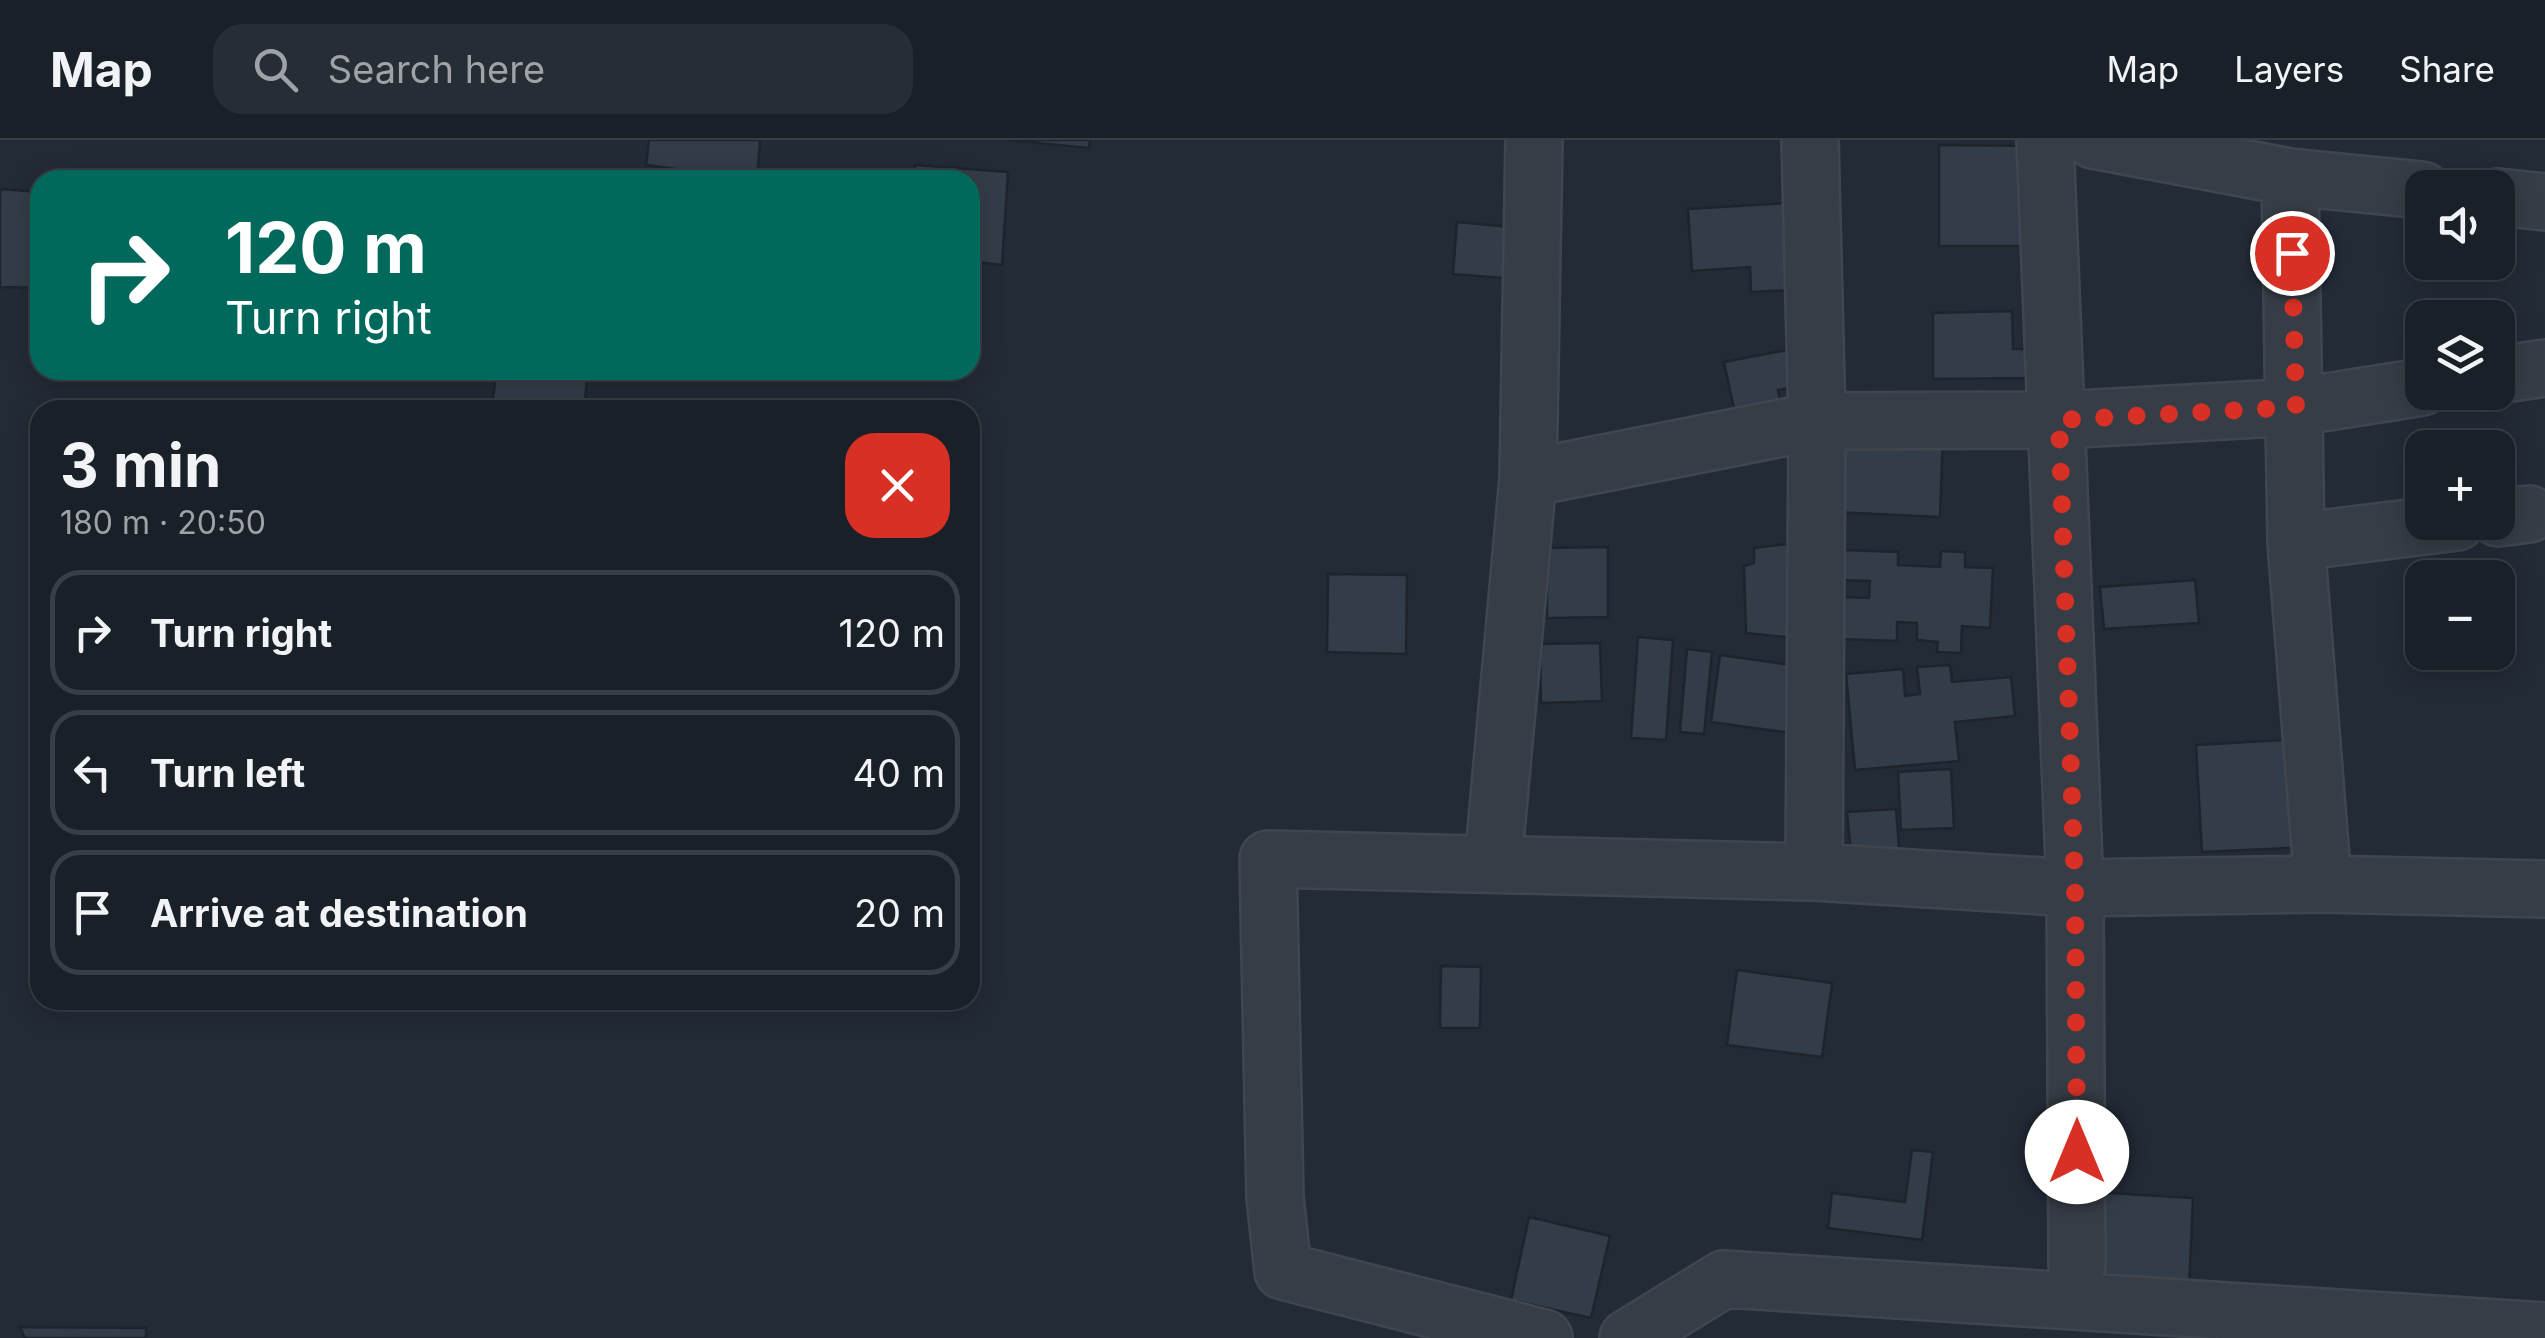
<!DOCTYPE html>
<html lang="en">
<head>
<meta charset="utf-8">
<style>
  :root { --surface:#1a2028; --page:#272d34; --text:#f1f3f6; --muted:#9fa3a8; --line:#383e45 }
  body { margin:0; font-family:Inter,sans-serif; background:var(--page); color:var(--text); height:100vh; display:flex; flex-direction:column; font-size:38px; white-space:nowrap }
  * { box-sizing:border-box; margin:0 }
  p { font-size:32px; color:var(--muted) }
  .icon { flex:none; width:55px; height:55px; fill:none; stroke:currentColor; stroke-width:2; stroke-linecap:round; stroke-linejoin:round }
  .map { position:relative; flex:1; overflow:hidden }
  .sheet { position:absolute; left:30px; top:260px; width:950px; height:610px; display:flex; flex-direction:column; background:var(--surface); border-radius:30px; box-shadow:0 5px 25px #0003,0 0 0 2px var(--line) }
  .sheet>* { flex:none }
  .guide { position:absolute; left:30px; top:30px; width:950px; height:210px; border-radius:30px; box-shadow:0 5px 25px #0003,0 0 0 2px var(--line); background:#00695c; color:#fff; overflow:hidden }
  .buttons { position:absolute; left:2405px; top:30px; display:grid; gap:20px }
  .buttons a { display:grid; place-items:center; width:110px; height:110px; border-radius:20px; background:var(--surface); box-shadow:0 5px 25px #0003,0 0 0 2px var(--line); font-size:50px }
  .pin { position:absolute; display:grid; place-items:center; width:85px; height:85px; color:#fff; margin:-42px; border:5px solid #fff; border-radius:50%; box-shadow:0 2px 10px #0007 }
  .me { position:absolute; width:110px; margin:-55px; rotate:0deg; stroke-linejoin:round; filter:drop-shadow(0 0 8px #0008) }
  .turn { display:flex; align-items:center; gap:35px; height:210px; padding:0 30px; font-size:45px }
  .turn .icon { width:130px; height:130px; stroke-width:2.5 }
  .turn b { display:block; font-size:70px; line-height:85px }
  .round { display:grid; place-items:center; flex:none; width:105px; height:105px; border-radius:30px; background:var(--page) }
  .headline { display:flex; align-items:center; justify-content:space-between; height:170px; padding:0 30px }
  h1 { font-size:60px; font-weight:700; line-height:75px }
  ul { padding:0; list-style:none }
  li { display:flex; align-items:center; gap:30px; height:125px; margin:0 20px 15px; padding:0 10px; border:5px solid var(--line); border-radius:30px }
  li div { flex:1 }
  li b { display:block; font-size:38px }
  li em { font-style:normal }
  header { display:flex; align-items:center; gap:60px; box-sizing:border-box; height:140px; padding:0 50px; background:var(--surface); border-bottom:2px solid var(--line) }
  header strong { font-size:48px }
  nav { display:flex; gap:55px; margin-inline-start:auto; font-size:35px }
  .search { width:700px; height:90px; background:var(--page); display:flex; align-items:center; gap:25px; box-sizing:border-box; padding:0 35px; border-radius:30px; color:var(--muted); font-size:38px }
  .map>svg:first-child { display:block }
</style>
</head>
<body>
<header>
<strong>Map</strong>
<div class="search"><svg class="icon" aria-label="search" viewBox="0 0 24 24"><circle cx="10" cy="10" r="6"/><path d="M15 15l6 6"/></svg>Search here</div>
<nav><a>Map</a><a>Layers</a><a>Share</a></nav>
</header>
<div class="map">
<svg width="2545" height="1198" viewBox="0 0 2545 1198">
  <rect width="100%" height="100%" fill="#232b36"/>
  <path fill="#333d49" stroke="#1e242d" stroke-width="2.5" d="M649 0H760L757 40 646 25Z
    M1008 0H1090L1089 8Z
    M1939 5 2035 6 2034 106H1939Z
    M915 25 1008 32 1002 125 970 121V40H914Z
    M0 49 40 52V148L0 147Z
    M1788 63 1793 150 1751 152 1750 127 1692 131 1688 69Z
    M1457 82 1520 88 1516 139 1453 134Z
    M2012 171 2013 209H2031V238L1933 239V173Z
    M1787 210 1795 247 1778 250 1783 274 1737 283 1724 222Z
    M497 230H588L584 270H491Z
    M1839 291 1943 295 1940 377 1835 372Z
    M1787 404 1796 498 1746 493 1744 426 1754 423V408Z
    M1608 407V477L1547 478V408Z
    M1844 410 1898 412V425L1940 427 1941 411 1965 412V427L1993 428 1990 488 1962 486 1961 513 1937 512 1938 502 1917 500V483L1897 482V501L1840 499 1842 457 1869 458 1870 441 1843 440Z
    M1328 434 1407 435 1406 514 1327 512Z
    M2195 440 2199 483 2104 489 2100 447Z
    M1638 497 1673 500 1666 600 1631 598Z
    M1600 503 1602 561 1541 563 1540 504Z
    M1687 509 1712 512 1704 594 1680 592Z
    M1720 515 1806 527 1797 594 1711 582Z
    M1950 525 1952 542 2011 537 2015 576 1955 582 1959 621 1855 630 1846 534 1903 529 1905 556 1920 554 1917 527Z
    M2301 599 2307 707 2202 712 2196 605Z
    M1951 629 1954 688 1901 690 1898 632Z
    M1896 669 1900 720 1852 723 1847 672Z
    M1441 826 1481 827 1480 888H1440Z
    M1737 830 1832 843 1822 917 1727 905Z
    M1912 1010 1933 1012 1922 1100 1828 1088 1832 1053 1905 1062Z
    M2091 1052 2193 1058 2189 1150 2087 1144Z
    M1529 1077 1610 1096 1591 1178 1511 1160Z
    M20 1187 146 1188V1198H25Z"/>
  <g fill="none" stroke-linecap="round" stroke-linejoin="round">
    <defs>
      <path id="minor" d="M1810 0 1817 281 1814 732
        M2045 0 2075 748 2077 1125
        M2093 0 2290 37 2422 50
        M2290 37 2296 402 2323 744
        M2498 57 2545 62
        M2498 235 2545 228
        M1528 338 1817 281 2059 280 2296 267 2422 247
        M2498 378 2529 374
        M2296 402 2457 382
        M1493 724 1528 338 1534 0
        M1544 1198 1283 1131 1275 1057 1268 719 1814 732 2075 748 2323 744 2545 749
        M1628 1198 1724 1139 2545 1191"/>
    </defs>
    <use href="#minor" stroke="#404650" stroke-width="60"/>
    <use href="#minor" stroke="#373d46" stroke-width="55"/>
  </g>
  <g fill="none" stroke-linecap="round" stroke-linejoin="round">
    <path stroke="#d93025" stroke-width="18" stroke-dasharray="0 32.4" d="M2077 1012 2075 748 2059 280 2296 267 2292 113"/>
  </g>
</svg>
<div class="buttons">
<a><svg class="icon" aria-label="sound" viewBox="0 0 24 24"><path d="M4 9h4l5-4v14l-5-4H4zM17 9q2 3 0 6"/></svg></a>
<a><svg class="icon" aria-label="layers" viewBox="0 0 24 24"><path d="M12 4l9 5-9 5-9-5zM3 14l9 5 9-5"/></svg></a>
<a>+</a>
<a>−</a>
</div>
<div class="pin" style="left:2292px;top:113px;background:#d93025"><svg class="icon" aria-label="arrive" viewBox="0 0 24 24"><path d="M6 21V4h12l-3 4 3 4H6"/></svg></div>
<svg class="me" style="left:2077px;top:1012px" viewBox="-20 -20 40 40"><circle r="19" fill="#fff"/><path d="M0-13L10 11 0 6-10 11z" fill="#d93025"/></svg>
<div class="guide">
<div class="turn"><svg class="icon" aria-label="right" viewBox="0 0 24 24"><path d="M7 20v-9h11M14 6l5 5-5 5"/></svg><div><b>120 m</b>Turn right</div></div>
</div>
<section class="sheet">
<div class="headline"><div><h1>3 min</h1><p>180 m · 20:50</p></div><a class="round" style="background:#d93025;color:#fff"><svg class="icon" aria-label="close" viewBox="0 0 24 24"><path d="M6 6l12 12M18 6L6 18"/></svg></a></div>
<ul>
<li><svg class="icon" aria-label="right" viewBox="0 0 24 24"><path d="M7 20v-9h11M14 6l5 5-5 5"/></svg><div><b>Turn right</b></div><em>120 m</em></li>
<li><svg class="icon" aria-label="left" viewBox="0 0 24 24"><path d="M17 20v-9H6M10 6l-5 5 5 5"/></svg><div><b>Turn left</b></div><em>40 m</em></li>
<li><svg class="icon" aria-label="arrive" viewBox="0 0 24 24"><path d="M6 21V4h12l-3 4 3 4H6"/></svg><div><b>Arrive at destination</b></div><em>20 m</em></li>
</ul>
</section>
</div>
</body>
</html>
